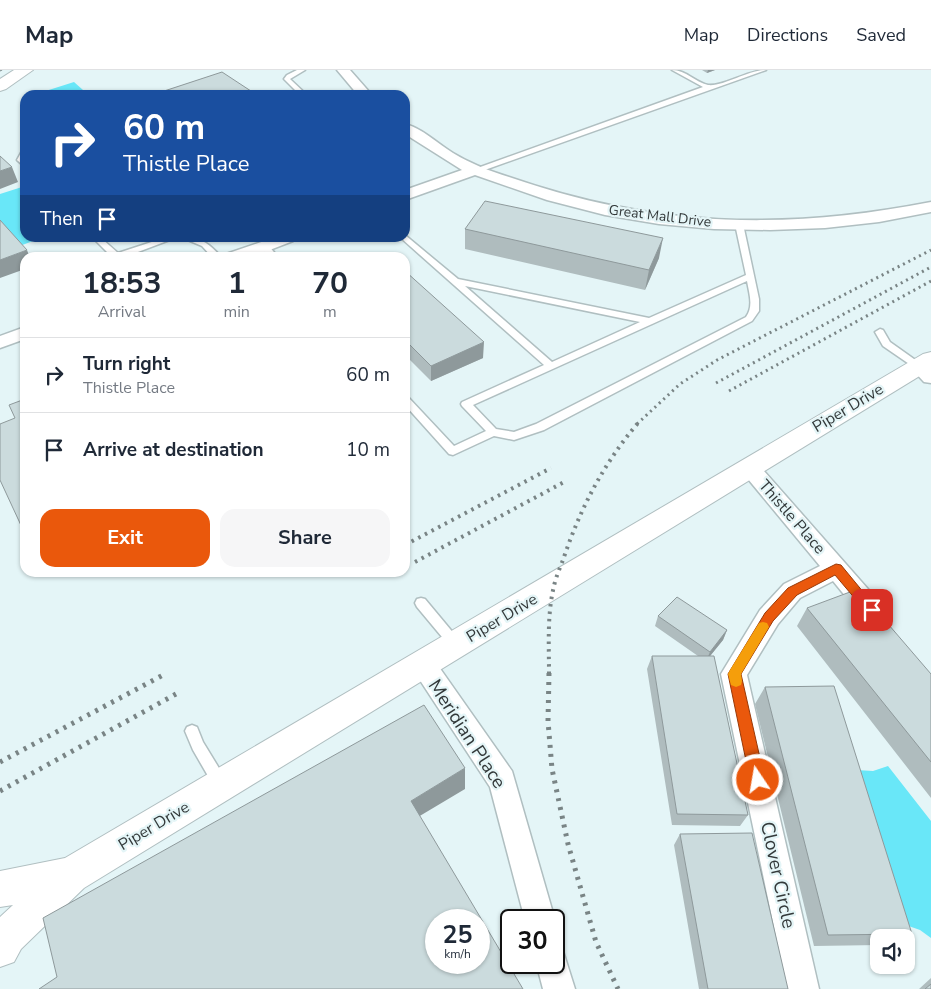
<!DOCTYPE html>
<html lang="en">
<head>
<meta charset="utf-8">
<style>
  :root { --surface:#fff; --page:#f6f6f7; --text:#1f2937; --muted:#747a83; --line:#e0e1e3; --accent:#ea580c }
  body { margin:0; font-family:"Nunito Sans",sans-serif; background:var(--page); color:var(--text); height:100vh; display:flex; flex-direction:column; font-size:19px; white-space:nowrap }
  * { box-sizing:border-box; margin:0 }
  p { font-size:16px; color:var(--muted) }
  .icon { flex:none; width:28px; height:28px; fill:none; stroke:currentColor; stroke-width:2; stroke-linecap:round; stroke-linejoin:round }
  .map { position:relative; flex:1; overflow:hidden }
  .panel { position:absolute; left:20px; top:182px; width:390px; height:325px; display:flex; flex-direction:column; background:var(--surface); border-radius:15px; box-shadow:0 1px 4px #0004 }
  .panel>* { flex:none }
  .guide { position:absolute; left:20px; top:20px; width:390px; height:152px; border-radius:15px; box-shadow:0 1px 4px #0004; background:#1a4fa0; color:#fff; overflow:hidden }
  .tools { position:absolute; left:870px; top:859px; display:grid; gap:10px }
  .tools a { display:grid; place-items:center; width:45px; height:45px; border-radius:10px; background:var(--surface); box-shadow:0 1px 4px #0004; font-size:25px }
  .speed { position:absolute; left:425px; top:839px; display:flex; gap:10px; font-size:25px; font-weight:700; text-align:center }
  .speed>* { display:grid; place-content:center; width:65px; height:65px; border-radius:50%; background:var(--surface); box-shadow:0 1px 4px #0004; line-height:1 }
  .speed small { font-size:12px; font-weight:400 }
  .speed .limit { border:2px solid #111; border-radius:8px; background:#fff; color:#111 }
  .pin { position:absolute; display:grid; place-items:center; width:42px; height:42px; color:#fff; margin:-21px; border-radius:10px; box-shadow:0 2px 8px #0006 }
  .me { position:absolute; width:55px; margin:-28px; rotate:348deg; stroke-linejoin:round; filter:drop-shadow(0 0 4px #0008) }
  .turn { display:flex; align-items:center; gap:18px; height:105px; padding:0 20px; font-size:22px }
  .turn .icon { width:65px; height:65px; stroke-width:2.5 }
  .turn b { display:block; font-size:35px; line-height:42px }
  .then { display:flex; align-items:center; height:48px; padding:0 20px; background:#0003; gap:10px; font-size:19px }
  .eta { display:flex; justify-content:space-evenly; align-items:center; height:85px; text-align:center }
  .eta b { font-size:30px; font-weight:700; line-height:35px }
  .action { display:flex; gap:10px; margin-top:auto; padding:10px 20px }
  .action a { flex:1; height:58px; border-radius:15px; background:var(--accent); color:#fff; font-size:20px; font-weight:700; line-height:58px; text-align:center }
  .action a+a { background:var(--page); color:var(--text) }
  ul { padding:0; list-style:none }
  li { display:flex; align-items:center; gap:15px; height:75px; padding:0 20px; border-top:1px solid var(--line) }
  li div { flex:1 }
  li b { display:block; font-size:19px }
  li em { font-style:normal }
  header { display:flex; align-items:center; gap:30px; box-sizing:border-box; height:70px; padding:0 25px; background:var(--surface); border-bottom:1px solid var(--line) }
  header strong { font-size:24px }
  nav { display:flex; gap:28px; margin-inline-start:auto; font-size:18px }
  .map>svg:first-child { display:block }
</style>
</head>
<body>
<header>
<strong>Map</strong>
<nav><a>Map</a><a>Directions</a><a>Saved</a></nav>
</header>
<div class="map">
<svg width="931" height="919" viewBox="0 0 931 919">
  <rect width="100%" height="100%" fill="#e4f5f7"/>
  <path fill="#69e7f8" d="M74 12 83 20 67 25H33Z
    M22 117 25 120V168H41L17 177 0 157V124Z
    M888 696 931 751V868L920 860 900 853 856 700 873 701Z"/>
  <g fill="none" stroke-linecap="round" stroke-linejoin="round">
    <defs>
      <path id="lane" d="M297 0H305L290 9 307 25H300L284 9 287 5Z
        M672 0C686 0 695 12 708 15 723 17 748 0 766 0L479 102 472 100 703 17Z
        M22 81H25V97L17 90Z
        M736 152 743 154 759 229V241L752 251 544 360 514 370 494 366 453 385 449 384 405 335V326L408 327 454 376 486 361 462 336 461 334 462 332 544 295 402 169 401 168H405V165L458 209 649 248 746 205 735 154ZM747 211C749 223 754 236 746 247L536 354 514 362 496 359 473 335ZM465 216 640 252 552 292Z
        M93 168H101L118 183 164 168H175L122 188H113Z
        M183 168C200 166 211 175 222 188H213L202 176Z
        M261 174H267L279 188H270L260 176Z
        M880 259 883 260 890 272 921 294V298H915L883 276 875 262Z
        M421 528 425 529 460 571 462 575 460 579 456 580 452 579 417 537 415 533 417 529Z
        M192 655 197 657 203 672 225 708 227 713 225 718 220 720 215 718 193 680 185 661 187 657Z"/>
      <path id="street" d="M337 0H350L372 25H358Z
        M405 54C422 58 438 74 453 83 471 94 490 101 509 107 653 157 782 161 931 132V142L879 152 825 158 770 160 714 159 659 154 605 145 547 130 475 105 405 130V120L462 100 405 64Z
        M273 168H295L293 171 249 188H224L226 184Z
        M25 257V269L0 278V266Z
        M918 290 925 292 931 297V313L924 312 909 296 911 292Z
        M750 390 757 393 882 535 885 542 882 549 873 552 864 549 833 511 800 528 778 554 747 605 819 919H787L721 604 760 540 784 514 820 496 743 403 739 398 743 393Z
        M423 584 432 587 512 701 555 850 554 854V850H525L490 717 410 595 414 587Z
        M554 877 563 881 575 919H543L536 892H554Z"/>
      <path id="secondary" d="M931 282V299L84 818 21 879 14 892 0 897V847L13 835 0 837V801L65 788 923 284Z"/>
      <path id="primary" d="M14 0H33L6 19 0 21V9Z"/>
    </defs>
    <use href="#lane" stroke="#b0bfc1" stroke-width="3"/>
    <use href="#street" stroke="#b0bfc1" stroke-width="3"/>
    <use href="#secondary" stroke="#b0bfc1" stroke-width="2"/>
    <use href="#primary" stroke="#b0bfc1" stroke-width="2"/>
    <use href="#lane" fill="#fff" fill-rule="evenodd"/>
    <use href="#street" fill="#fff" fill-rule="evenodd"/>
    <use href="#secondary" fill="#fff" fill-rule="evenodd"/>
    <use href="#primary" fill="#fff" fill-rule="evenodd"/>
    <path stroke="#798485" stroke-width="1" d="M0 1 2 0"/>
    <path stroke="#798485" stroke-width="3" stroke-dasharray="2 4" stroke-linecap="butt" d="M716 313 931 197
      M729 321 931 211
      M637 354 680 314 717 290 931 180"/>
    <path stroke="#798485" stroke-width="4" stroke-dasharray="2.5 5" stroke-linecap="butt" d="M405 475 551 398
      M415 492 566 411
      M549 604C549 575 547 544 554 516 556 506 561 496 564 487 581 437 604 393 638 353"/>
    <path stroke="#798485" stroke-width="5" stroke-dasharray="3 6" stroke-linecap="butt" d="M549 603 548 651 552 699 568 774 596 872 618 919
      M0 692 165 604
      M0 721 176 624"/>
  </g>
  <path fill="#afbcbe" d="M702 0H715L707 3Z
    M465 159 659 188 645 220 465 179Z
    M405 201 483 288 431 311 405 285Z
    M807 538 931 604V728L797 556Z
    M658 546 727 560 723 570 710 586 748 745 740 756 672 755 647 599 652 586H698L655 556Z
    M765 617 912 864 906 868H879V875L814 876 755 634Z
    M680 764 788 919H699L674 775Z
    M931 908V919H919Z"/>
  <path fill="#8e999b" d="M708 0H715L707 3Z
    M12 97 18 112 0 119V101Z
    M663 168 659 188 645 220 649 200Z
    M27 180 30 188H25V199L0 208V190Z
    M484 272 483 288 431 311V296Z
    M727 560 723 570 706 591 710 582Z
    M465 698V719L413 750 411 731Z"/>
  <path fill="#cbdbdd" stroke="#8e999b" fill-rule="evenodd" d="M222 2 257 25H152Z
    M0 86 12 97 0 101Z
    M485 131 663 168 649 200 465 159Z
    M0 150 27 180 0 190Z
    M405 201 484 272 431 296 405 270Z
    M25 329V464L0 410V354L15 348 9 335Z
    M858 519 931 604V692L807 538Z
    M677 527 727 560 710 582 658 546Z
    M652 586H714L748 745 677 744Z
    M834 616 912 864 828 865 765 617Z
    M424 635 465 698 411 731 523 919H39L57 907 43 848ZM436 850H479V892H436Z
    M752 763 788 919H708L680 764Z
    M931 914V919H925Z"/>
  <path fill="#ea580c" stroke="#983908" d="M836 494 841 495 878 540 876 544 872 545 868 544 835 505 797 525 773 551 741 604 765 710 762 715 758 717 753 715 750 710 728 604 765 543 788 518Z"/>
  <path fill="#f59e0b" d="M763 552 767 553 769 557 741 604 742 611 741 615 736 617 731 615 728 604 730 600 759 553Z"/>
  <g text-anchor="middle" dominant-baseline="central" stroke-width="4.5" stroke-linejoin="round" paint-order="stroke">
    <g font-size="14" fill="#33393a" stroke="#e4f5f7">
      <text transform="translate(660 146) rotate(7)">Great Mall Drive</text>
    </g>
    <g font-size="16" fill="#33393a" stroke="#e4f5f7">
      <text transform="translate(848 338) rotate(-31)">Piper Drive</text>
      <text transform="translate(792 447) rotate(49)">Thistle Place</text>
      <text transform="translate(502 548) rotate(-31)">Piper Drive</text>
      <text transform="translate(154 756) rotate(-31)">Piper Drive</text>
    </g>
    <g font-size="19" fill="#33393a" stroke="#e4f5f7">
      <text transform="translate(467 664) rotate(57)">Meridian Place</text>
      <text transform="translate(778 805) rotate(78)">Clover Circle</text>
    </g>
  </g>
</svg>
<div class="tools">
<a><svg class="icon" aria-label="sound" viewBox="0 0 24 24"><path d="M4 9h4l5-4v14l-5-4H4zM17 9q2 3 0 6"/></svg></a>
</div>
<div class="speed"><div>25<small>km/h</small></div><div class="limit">30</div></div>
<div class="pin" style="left:872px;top:540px;background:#d93025"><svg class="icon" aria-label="arrive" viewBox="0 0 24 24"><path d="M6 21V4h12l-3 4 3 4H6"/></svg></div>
<svg class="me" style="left:758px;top:710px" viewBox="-20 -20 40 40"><circle r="17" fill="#ea580c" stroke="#fff" stroke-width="3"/><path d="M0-11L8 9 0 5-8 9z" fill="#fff"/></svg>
<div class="guide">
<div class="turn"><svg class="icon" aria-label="right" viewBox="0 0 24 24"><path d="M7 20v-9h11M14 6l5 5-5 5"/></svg><div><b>60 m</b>Thistle Place</div></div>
<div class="then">Then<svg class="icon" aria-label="arrive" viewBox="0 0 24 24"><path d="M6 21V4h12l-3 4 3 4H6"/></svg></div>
</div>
<section class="panel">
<div class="eta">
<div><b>18:53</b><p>Arrival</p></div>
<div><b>1</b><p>min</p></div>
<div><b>70</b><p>m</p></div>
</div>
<ul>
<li><svg class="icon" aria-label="right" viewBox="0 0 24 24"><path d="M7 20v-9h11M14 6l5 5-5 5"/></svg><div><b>Turn right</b><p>Thistle Place</p></div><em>60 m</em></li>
<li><svg class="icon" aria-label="arrive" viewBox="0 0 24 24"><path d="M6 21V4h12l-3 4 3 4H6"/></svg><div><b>Arrive at destination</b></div><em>10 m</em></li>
</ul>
<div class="action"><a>Exit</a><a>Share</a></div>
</section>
</div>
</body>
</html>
